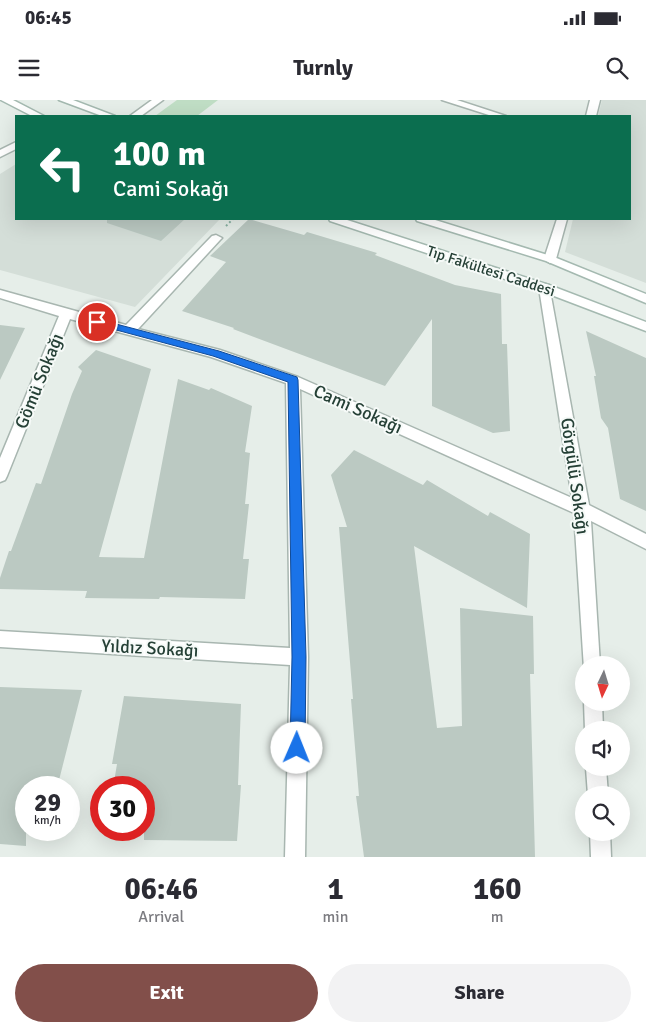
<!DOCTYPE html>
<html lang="en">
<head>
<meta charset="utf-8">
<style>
  :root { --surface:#fff; --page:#f2f2f3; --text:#2b2b33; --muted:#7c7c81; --accent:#824f4a }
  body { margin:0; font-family:Signika,sans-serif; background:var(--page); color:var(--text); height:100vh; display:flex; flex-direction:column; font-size:19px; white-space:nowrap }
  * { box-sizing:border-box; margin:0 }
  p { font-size:16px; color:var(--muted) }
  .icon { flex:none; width:28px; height:28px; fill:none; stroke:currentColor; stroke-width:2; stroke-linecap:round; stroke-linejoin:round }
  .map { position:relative; height:757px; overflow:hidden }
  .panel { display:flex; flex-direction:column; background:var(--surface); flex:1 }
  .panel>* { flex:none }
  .top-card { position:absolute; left:15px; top:15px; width:616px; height:105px; border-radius:0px; box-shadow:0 5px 20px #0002; background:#0b6e4f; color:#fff; overflow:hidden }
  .needle { width:32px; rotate:184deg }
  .fabs { position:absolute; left:575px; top:556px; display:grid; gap:10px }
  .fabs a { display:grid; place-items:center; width:55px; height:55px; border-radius:50%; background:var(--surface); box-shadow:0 5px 20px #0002; font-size:25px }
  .speed { position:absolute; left:15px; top:676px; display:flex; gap:10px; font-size:25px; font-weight:700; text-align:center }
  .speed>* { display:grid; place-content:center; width:65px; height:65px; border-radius:50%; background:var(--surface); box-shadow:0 5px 20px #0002; line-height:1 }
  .speed small { font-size:12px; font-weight:400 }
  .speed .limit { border:8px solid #d22; background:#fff; color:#111 }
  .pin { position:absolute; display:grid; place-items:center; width:42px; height:42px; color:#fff; margin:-21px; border:2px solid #fff; border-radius:50%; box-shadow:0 1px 5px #0007 }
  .me { position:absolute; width:55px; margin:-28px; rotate:1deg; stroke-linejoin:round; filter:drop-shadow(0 0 4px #0008) }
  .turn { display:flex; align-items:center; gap:18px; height:105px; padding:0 15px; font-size:22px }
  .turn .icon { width:65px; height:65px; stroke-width:2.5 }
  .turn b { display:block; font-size:35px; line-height:42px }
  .eta { display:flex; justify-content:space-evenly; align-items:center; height:85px; text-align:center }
  .eta b { font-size:30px; font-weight:700; line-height:35px }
  .cta { display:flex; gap:10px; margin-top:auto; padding:10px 15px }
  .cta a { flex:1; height:58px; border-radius:30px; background:var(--accent); color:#fff; font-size:20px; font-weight:700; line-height:58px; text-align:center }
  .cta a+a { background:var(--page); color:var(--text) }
  .status { display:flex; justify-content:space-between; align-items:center; height:35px; padding:0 25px; background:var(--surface); direction:ltr }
  .status svg { height:14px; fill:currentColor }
  header { display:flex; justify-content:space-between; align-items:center; height:65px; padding:0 15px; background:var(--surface); font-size:22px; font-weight:700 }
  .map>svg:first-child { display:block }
</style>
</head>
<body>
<div class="status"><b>06:45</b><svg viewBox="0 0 49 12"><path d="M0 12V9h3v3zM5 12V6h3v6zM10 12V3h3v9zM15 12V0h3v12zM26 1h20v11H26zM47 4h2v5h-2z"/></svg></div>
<header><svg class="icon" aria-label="menu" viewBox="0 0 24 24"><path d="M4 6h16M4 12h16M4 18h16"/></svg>Turnly<svg class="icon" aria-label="search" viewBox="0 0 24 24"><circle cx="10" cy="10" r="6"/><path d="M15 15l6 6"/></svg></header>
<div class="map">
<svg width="646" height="757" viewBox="0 0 646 757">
  <rect width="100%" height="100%" fill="#e6eee9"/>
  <path fill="#d4ded8" d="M602 0H646V183L565 152 573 119H630V16H598Z
    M16 64V119H220L135 207 0 170V74Z"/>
  <path fill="#c0dec5" d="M177 0H218L197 16H155Z"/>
  <path fill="#bbc9c2" d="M107 119H185L161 141 107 123Z
    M249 119 304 135 307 132 377 153 375 155 455 185 501 194 502 244H507L510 331 493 333 432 306V219L385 286 233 229 234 228 182 211 226 162 210 156Z
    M0 225 25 228 0 280Z
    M586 231 646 258V411L620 399 608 328 601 318 594 276H596Z
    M96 250 151 269 99 457 144 458 178 279 209 290 211 288 252 306 245 352 250 353 245 404H249L243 459H249L245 499 160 497 159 499 85 498 87 491 0 489V478L9 451H11L36 383 41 384 72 294 82 271 78 267Z
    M354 350 423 385 427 380 488 416 490 412 530 434 527 508 414 446 437 628 462 626 460 508 533 516 534 574H530L535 757H364L356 696H359L351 599H353L339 427H347L331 375Z
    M0 587 82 590 57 688H26V746L0 744Z
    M124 596 241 604 238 685H241L237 741 144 740V688H113L117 664H112Z"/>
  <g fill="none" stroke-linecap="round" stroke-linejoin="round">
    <defs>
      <path id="minor" d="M152 0H163L141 16H130Z
        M442 0H457L506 16H492Z
        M590 0H600L596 16H586Z
        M16 42V49L0 57V50Z
        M557 119H567L556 159 550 163 544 159Z
        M216 135 222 138 220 140 138 229 220 250 298 277 572 398 539 188 545 184 549 185 589 405 646 434V449L591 421 600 565H584V569L574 413 300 289 308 557 305 757H285L290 565 0 547V531L290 548 286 283 211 257 70 219 7 376 5 380 0 382V358L59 216 0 198V190L126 225 212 136Z
        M584 602H602L603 630H585Z
        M586 668H606L608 695H588Z
        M590 732H610L611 757H591Z"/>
      <path id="secondary" d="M1 0H13L44 16H32Z
        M59 0H73L115 16H102Z
        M329 119H344L549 185 646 222V231L541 191 330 121Z
        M416 119H432L554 157 646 194V203L546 161 417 121Z"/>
    </defs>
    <use href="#minor" stroke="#a8b6b0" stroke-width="3"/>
    <use href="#secondary" stroke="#a4b9b0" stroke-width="3"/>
    <path stroke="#87b0a0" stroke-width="2" stroke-dasharray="2 2.5" stroke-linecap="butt" d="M226 126 233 119"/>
    <use href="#minor" fill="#fff" fill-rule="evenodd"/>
    <use href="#secondary" fill="#fff" fill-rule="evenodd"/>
  </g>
  <path fill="#1a73e8" stroke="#114b97" d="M97 219 219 251 297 277 298 280 306 557 305 648 303 653 297 655 292 653 290 648 292 557 288 282 213 256 94 224V220Z"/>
  <g text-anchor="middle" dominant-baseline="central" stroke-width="4" stroke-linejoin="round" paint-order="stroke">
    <g font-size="15" fill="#254036" stroke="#f6faf8">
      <text transform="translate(491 171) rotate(18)">Tıp Fakültesi Caddesi</text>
    </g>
    <g font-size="18" fill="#254036" stroke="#f6faf8">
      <text transform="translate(39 281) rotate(-68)">Gömü Sokağı</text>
      <text transform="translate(358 309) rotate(24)">Cami Sokağı</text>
      <text transform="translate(575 376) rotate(82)">Görgülü Sokağı</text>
      <text transform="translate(150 548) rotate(3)">Yıldız Sokağı</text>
    </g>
  </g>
</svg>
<div class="fabs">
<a><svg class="needle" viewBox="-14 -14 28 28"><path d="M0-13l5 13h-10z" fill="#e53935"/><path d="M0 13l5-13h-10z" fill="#7c7c81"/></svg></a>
<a><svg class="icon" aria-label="sound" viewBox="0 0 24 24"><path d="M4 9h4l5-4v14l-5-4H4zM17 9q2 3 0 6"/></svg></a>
<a><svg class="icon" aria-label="search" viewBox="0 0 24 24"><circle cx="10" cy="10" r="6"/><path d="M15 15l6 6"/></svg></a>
</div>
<div class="speed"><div>29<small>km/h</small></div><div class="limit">30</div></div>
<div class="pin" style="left:97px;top:222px;background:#d93025"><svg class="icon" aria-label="arrive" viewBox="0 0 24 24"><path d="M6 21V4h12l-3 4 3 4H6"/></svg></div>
<svg class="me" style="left:297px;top:648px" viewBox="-20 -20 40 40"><circle r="19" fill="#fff"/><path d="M0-13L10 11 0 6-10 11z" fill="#1a73e8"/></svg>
<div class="top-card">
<div class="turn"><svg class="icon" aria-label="left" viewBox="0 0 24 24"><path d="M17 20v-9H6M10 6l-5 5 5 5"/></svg><div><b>100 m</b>Cami Sokağı</div></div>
</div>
</div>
<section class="panel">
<div class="eta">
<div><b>06:46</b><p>Arrival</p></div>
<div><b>1</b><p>min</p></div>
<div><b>160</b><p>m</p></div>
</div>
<div class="cta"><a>Exit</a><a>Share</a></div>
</section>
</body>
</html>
